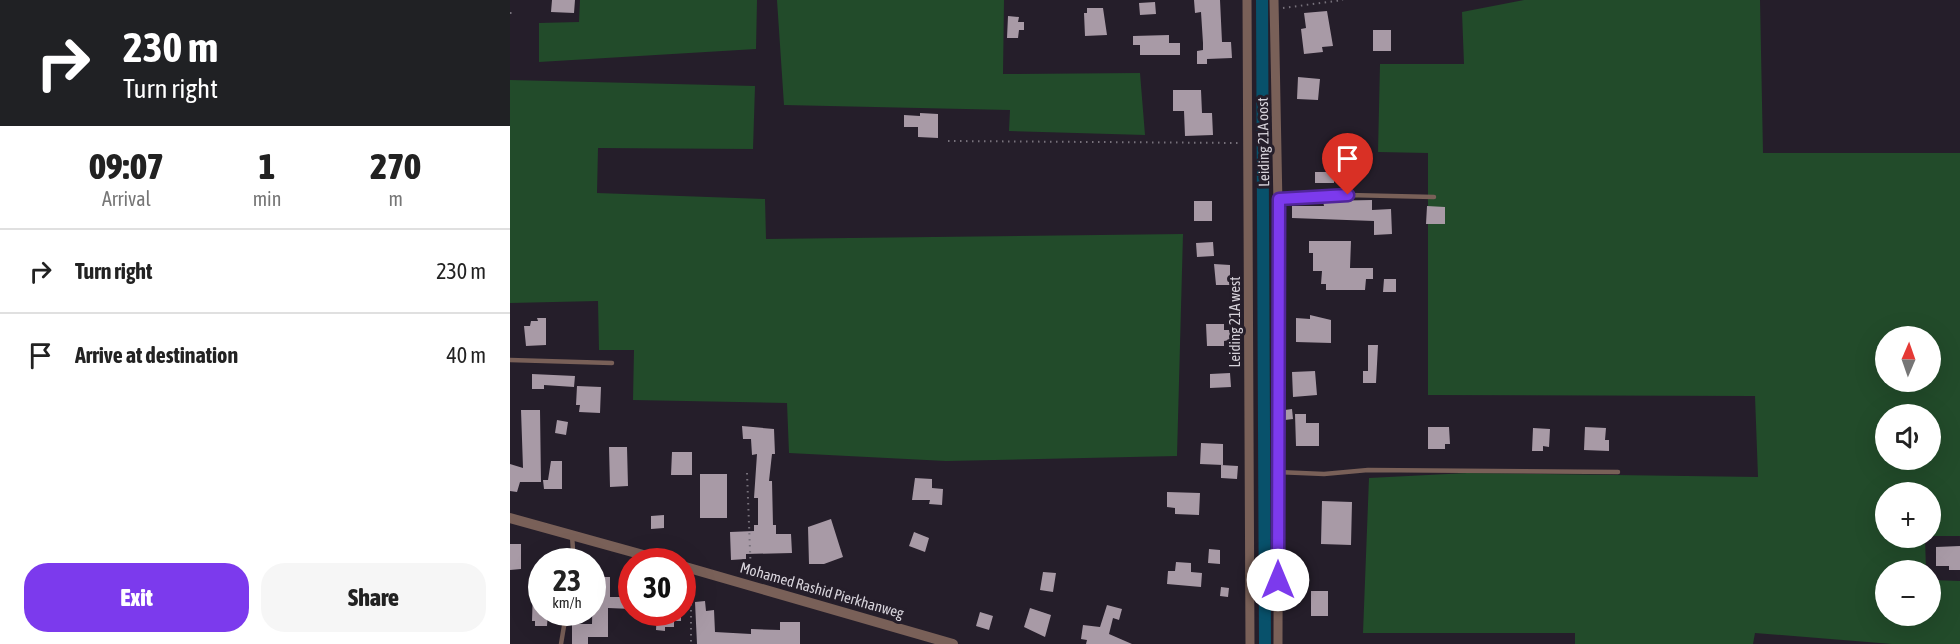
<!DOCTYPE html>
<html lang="en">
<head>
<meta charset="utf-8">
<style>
  :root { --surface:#fff; --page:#f6f6f6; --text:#222; --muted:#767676; --line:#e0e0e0; --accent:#7c3aed }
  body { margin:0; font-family:"Asap Condensed",sans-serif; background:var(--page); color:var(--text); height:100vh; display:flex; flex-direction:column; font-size:22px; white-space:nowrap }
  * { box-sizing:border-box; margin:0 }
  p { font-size:20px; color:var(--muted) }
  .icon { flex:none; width:33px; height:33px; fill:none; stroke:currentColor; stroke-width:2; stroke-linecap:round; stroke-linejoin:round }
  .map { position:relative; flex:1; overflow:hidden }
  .drawer { display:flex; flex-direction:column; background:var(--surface); width:510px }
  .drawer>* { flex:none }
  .hud { background:#202124; color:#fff; overflow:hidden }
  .needle { width:39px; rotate:2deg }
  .buttons { position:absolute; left:1365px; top:326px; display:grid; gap:12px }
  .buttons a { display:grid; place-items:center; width:66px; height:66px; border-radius:50%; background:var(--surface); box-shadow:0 6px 24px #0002; font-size:30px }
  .speed { position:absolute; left:18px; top:548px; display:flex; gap:12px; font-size:30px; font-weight:700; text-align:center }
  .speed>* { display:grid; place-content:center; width:78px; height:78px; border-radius:50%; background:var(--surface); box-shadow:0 6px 24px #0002; line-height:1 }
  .speed small { font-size:15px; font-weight:400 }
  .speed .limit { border:9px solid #d22; background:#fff; color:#111 }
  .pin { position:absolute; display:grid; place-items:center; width:51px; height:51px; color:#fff; margin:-62px -26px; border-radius:50% 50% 50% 0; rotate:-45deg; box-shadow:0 0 6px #0007 }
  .pin .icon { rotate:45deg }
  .me { position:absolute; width:66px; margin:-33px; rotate:0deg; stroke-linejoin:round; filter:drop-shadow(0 0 4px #0008) }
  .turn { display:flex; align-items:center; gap:21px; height:126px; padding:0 24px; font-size:27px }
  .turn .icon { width:78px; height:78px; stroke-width:2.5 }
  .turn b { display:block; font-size:42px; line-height:51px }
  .eta { display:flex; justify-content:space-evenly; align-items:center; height:102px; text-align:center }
  .eta b { font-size:36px; font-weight:800; line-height:42px }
  .button { display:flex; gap:12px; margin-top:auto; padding:12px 24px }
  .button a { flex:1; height:69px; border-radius:24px; background:var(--accent); color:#fff; font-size:24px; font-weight:800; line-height:69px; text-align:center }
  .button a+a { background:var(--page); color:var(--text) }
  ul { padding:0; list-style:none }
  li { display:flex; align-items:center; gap:18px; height:84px; padding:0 24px; border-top:2px solid var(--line) }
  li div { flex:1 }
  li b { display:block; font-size:22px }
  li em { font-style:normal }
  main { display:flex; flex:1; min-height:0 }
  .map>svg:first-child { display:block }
</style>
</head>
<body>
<main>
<section class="drawer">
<div class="hud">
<div class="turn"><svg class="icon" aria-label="right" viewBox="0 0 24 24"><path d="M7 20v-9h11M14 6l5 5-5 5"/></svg><div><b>230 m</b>Turn right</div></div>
</div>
<div class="eta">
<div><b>09:07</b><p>Arrival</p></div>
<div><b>1</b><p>min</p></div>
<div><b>270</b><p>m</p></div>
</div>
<ul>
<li><svg class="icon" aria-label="right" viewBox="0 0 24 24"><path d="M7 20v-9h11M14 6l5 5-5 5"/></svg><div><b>Turn right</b></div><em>230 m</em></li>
<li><svg class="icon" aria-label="arrive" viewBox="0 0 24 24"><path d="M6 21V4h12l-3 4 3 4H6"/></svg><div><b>Arrive at destination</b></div><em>40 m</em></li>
</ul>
<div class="button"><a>Exit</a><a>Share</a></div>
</section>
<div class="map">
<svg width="1450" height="644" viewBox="0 0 1450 644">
  <rect width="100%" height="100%" fill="#251e2a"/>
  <path fill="#224b2a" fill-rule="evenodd" d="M70 0H247L246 49 29 62V23L69 22Z
    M267 0H494L493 74 630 73 635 135 499 131 500 110 274 105Z
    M1014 0H1250L1253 153H1450V536H1421L1420 492H1376V537H1415L1416 570H1376V615H1420L1421 580 1450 581V644H1382L1245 633 1243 644H1065V633H853L859 478 957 473 1248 477 1245 396 918 395V153L868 152 870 64H954L952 12ZM1376 336H1420V381H1376ZM1376 414H1420V459H1376Z
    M0 80 245 86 243 149 88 148 87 193 255 199 256 239 673 234 667 456 436 461 279 453 277 403 123 400 124 350H89L88 301 0 303Z"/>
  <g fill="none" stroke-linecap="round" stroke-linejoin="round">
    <path stroke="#08516b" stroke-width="12" d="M752 0 755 644"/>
  </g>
  <path fill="#a89aa6" d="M42 0H65L64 13 41 12Z
    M684 0H710L712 42H721L722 58 697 59V64H687V51L693 50V43L691 12 685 13Z
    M645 2 646 14 630 15 629 3Z
    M577 8H593L597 35 575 36 574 13H577Z
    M817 11 823 46 812 47 813 52 794 54 791 29 796 28 794 13Z
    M498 16 509 17 508 22H514V30H509L508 38H497Z
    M863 30H881V51H863Z
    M659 35V43H670V55H630V45H623V36Z
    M788 77 810 79 808 100 787 99Z
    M663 90H691L692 113H702L703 135 675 136 674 111H663Z
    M410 113 428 114V138L408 137V127H394V115L410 116Z
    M805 172H824V183H805Z
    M862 200V210L881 209 882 234 864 235V221L782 218V206H814L813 201Z
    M684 201H702V221H684Z
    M917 206 935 207V224H916Z
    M799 241H841L840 268H863V279H856L855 290H816V284H811L812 271H803V253H799Z
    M703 242 704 256 687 257 686 243Z
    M704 264 720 265V285H706Z
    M874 279H886V292H873Z
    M800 315 821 320V343L786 342V318L800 319Z
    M27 318H36V345L16 346 14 326H20L21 321H28Z
    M696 324H714V330H720V340L714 341V346H697Z
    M858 345H868L866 383H853V371H858Z
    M805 371 807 395 783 397 782 372Z
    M720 373 721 387 700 388V374Z
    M22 374 65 376 64 387 34 385V389H22Z
    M67 386 91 387 90 413 69 412 70 405H66Z
    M782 409 783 419 775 420V410Z
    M11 410H30L31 482H10L7 492 0 491V464L13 468Z
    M785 414H796V423H809V446H786Z
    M47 420 58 422 56 435 45 433Z
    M232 426 264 429 265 454H262L259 481H262L263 525H266V534H281L282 553 236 554V559L221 560 220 532 244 531V525H248V498H244L247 454 242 455 241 439H233Z
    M918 427H939L940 444H935V449H918Z
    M1075 427 1096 428 1095 440H1099V451L1074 450Z
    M1023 428 1040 429 1039 447 1033 446V451H1022Z
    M691 443 713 444V465L690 464Z
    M99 447H117L118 486 100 487Z
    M162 452H182V475H161Z
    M41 461H52V489H34L33 480H38Z
    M711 465 728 466 727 479 711 478Z
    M190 474H217V518H190Z
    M405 478 422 479V488L433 489 432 505 419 504 420 500H402Z
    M657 492 690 493 689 515 665 514V508L657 507Z
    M812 501 842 502 841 545 811 544Z
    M154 515V528L141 529V516Z
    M321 519 333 557 314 564H299L298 527Z
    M404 532 419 538 415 552 399 546Z
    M0 544H11V569L0 570Z
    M1450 546V570H1439V566H1426V547Z
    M699 549 710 550V564L698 563Z
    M666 562 681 563V572L692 573 691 587 657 584 658 571H665Z
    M533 572 546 573 543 592 530 590Z
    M88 577H100V597H122V609L98 608V637H78V644H62V624H82L83 580H88Z
    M23 587 32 588V612H38L37 626H25V621H22Z
    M711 587 719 588 718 597 710 596Z
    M801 591H818V616H801Z
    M195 601 196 611 204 610 205 632 241 634V629L270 630V622H290V644H187L185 602Z
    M597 605 612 609 609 620 603 618 599 634 622 644H576L577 640 571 639 573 625 590 627Z
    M520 608 541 615 535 637 514 627Z
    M147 612H171V621H164V627H155V631L146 630Z
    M470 612 483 616 479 630 466 626Z"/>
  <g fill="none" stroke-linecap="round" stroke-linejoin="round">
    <path stroke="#77717b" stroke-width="2" stroke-dasharray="1.5 4.5" stroke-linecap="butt" d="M773 8 833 0
      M0 13H2
      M438 141 729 143
      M237 473 241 575
      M181 580V644"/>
    <path stroke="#796058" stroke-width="4.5" d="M769 199 838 195 924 197
      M0 360 102 363
      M767 472 814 474 858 470 1108 472
      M62 535 63 550 68 561
      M51 644 54 626 63 612"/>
    <path stroke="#796058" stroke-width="9" d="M737 0 740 644
      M764 0 769 256 768 644"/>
    <path stroke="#796058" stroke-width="10" d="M0 518 155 561
      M172 566 443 644"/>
  </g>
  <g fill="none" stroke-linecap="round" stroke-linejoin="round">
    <defs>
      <path id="route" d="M768 580 769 199 838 195"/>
    </defs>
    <use href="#route" stroke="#51269a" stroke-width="15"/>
    <use href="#route" stroke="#7c3aed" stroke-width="10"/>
  </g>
  <g text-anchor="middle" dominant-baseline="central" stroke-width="6" stroke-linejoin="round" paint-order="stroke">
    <g font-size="15" fill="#d7d3db" stroke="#251e2a">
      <text transform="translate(753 142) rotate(-91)">Leiding 21A oost</text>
      <text transform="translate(724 322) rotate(-90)">Leiding 21A west</text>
      <text transform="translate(312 590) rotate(16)">Mohamed Rashid Pierkhanweg</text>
    </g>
  </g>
</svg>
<div class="buttons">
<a><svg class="needle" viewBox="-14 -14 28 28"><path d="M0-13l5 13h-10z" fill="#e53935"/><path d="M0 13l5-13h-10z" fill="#767676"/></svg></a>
<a><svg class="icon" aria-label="sound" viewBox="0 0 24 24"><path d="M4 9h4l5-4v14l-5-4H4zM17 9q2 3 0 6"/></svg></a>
<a>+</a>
<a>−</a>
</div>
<div class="speed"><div>23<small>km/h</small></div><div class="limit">30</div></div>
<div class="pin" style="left:838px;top:195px;background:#d93025"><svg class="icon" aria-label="arrive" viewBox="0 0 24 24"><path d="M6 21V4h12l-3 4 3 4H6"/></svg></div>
<svg class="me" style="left:768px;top:580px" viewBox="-20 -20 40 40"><circle r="19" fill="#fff"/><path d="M0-13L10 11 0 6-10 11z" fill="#7c3aed"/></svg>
</div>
</main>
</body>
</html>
